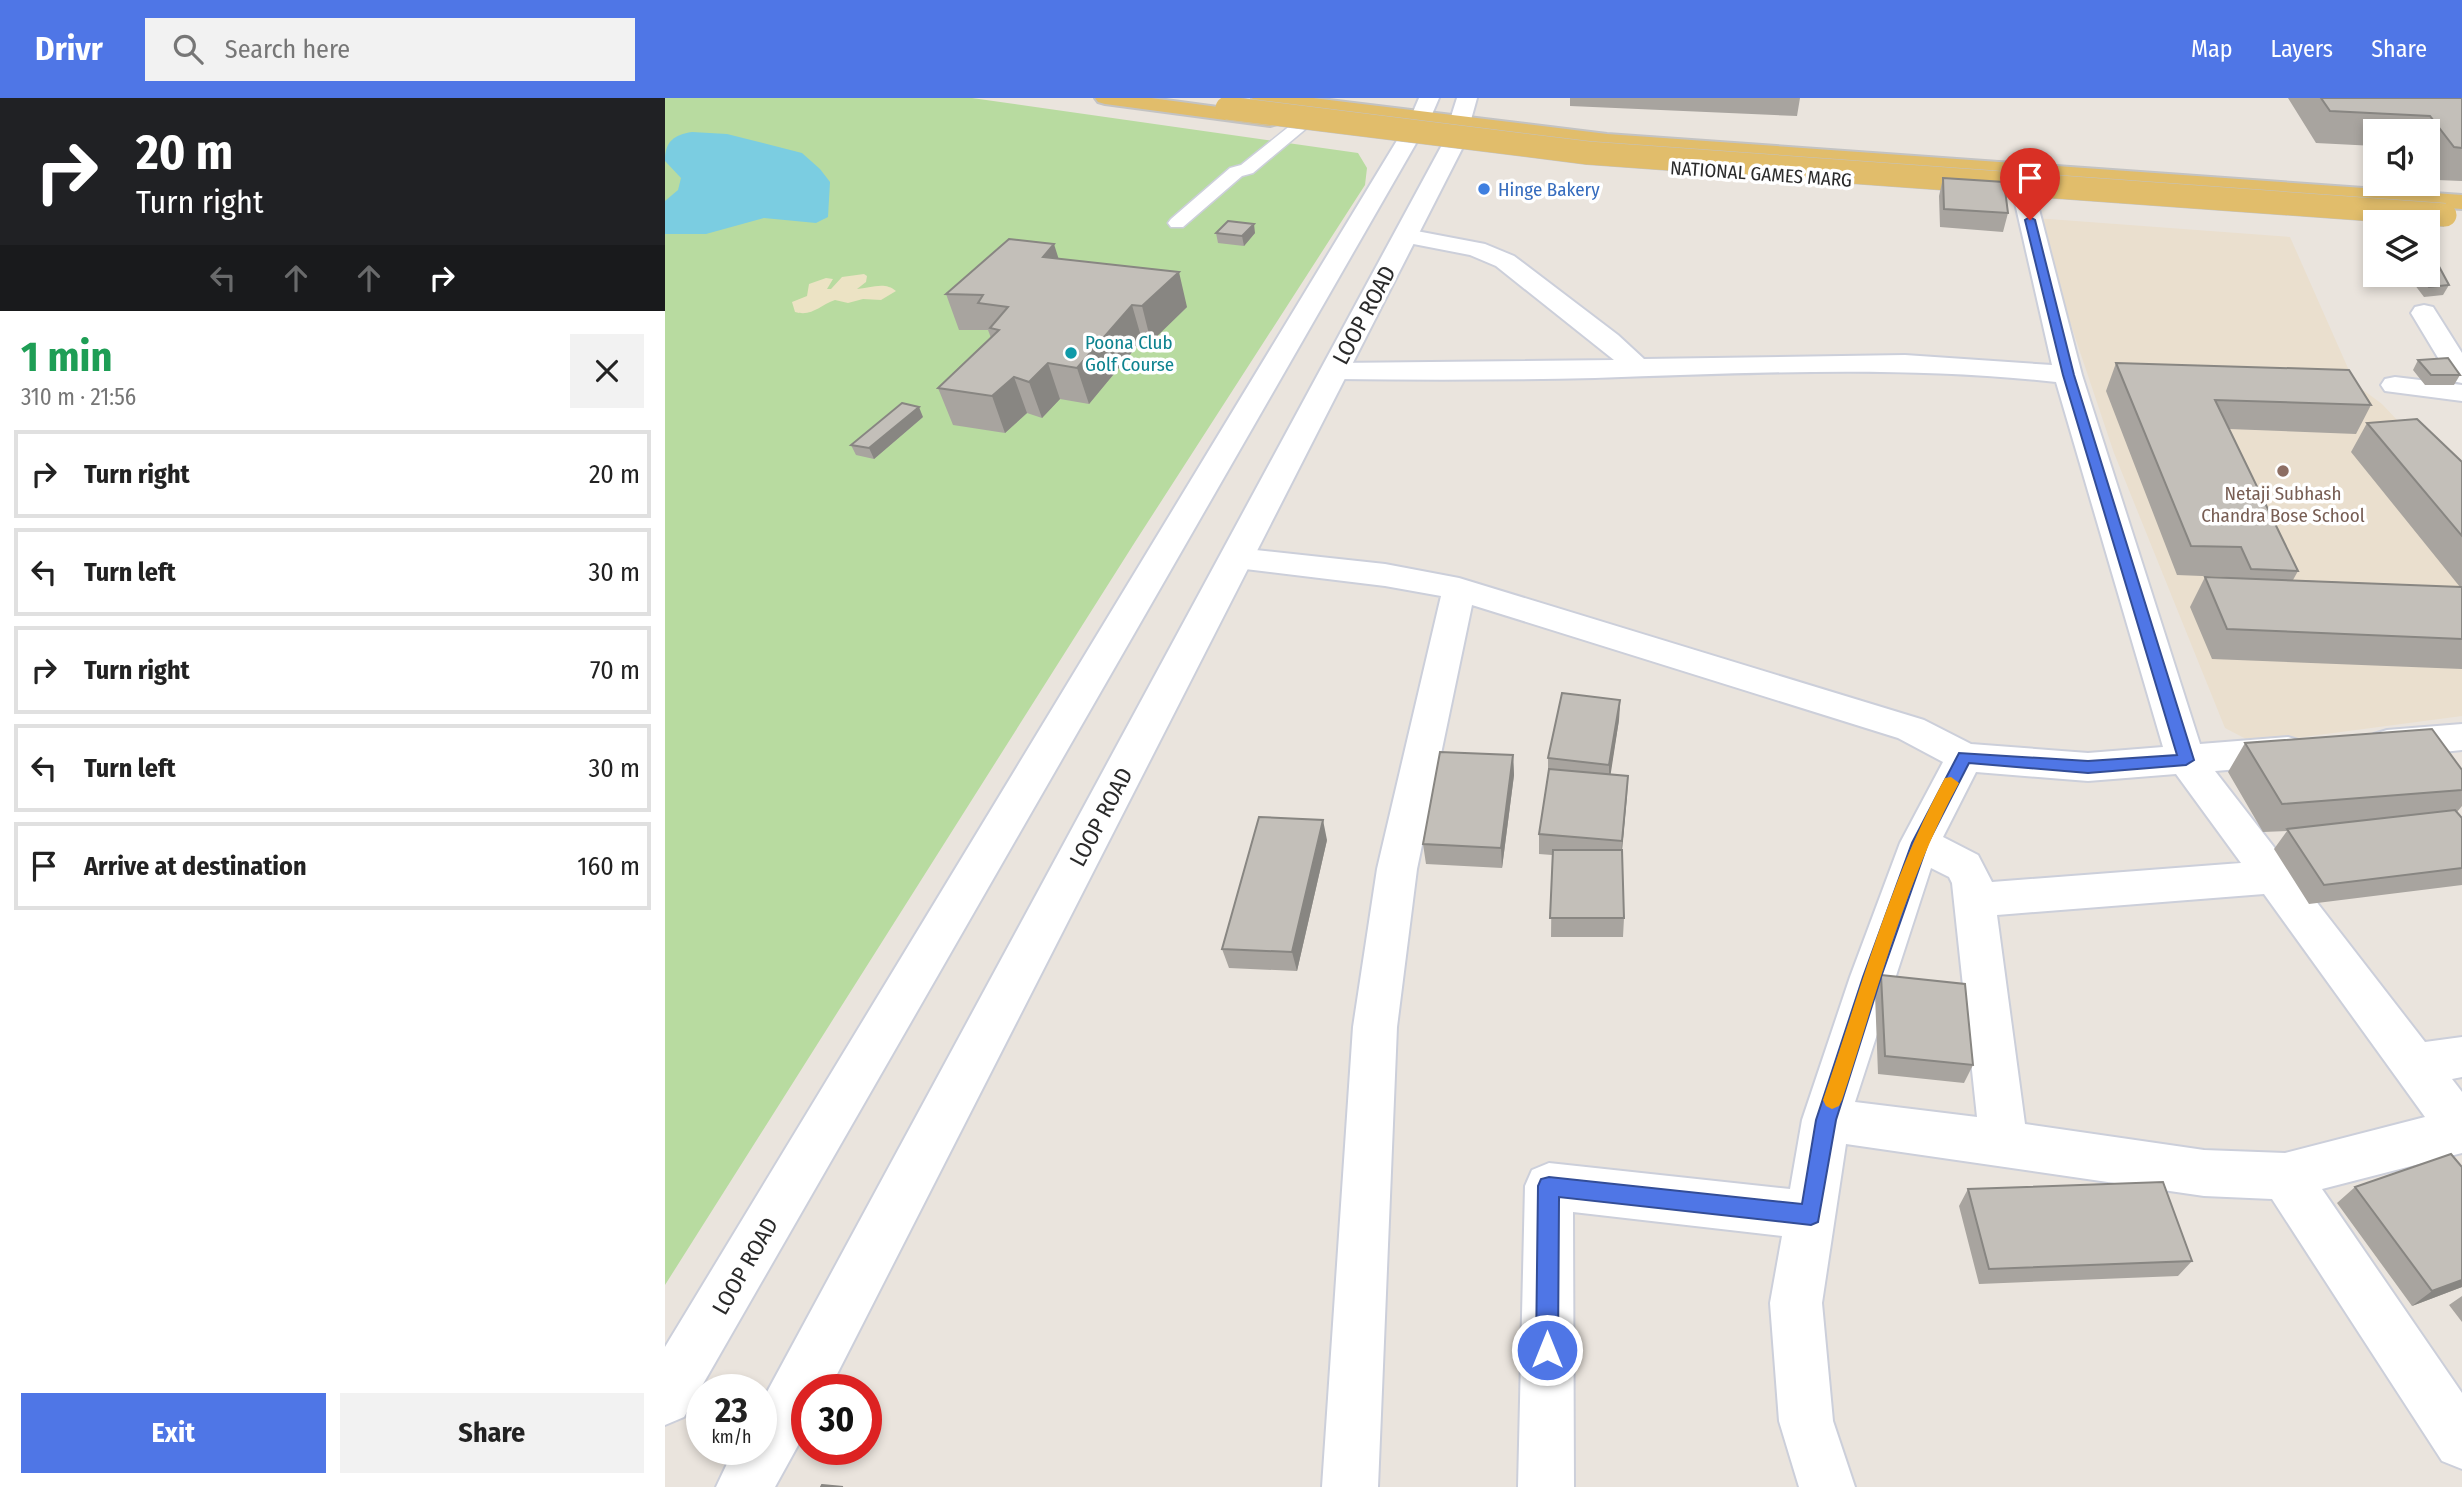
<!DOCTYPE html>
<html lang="en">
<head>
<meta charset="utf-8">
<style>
  :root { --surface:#fff; --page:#f2f2f2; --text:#222; --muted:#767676; --line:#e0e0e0; --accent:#4f76e6 }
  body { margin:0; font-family:"Fira Sans Condensed",sans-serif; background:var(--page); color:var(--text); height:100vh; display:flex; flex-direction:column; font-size:26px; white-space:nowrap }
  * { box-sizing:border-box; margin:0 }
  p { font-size:23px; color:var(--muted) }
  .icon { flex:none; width:38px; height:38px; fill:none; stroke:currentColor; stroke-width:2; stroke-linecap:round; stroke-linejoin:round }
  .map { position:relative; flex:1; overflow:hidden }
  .drawer { display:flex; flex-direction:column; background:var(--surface); width:665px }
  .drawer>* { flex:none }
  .hud { background:#202124; color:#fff; overflow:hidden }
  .fabs { position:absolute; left:1698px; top:21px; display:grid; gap:14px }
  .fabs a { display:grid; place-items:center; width:77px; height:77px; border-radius:0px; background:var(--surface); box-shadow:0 4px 10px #0003; font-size:35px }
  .speed { position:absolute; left:21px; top:1276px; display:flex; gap:14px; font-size:35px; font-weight:700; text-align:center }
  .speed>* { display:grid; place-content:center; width:91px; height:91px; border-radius:50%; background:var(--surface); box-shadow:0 4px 10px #0003; line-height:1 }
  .speed small { font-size:18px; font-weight:400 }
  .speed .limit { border:10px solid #d22; background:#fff; color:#111 }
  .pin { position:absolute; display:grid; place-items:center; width:60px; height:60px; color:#fff; margin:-72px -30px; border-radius:50% 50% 50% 0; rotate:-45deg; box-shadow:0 0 7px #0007 }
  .pin .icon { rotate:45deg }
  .me { position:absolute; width:77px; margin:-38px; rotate:0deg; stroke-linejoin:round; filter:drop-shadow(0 0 5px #0008) }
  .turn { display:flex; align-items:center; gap:24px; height:147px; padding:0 21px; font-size:32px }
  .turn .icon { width:91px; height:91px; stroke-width:2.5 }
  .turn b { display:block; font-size:49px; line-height:60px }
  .lanes { display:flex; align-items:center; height:66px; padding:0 21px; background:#0003; justify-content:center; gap:35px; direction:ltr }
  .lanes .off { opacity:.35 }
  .round { display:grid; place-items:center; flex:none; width:74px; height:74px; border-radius:0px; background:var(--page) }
  .head { display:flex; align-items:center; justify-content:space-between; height:119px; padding:0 21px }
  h1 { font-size:42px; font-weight:700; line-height:52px; color:#1e9e55 }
  .action { display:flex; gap:14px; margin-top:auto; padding:14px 21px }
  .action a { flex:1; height:80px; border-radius:0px; background:var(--accent); color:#fff; font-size:28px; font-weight:700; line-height:80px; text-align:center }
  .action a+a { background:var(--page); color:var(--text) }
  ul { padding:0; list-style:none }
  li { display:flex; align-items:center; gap:21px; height:88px; margin:0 14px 10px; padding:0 7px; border:4px solid var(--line); border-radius:0px }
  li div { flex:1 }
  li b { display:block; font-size:26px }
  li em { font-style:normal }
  header { display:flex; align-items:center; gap:42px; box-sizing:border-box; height:98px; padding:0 35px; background:var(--accent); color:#fff }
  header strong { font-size:33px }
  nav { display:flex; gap:38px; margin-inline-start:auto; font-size:24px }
  .search { width:490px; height:63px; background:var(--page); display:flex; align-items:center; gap:18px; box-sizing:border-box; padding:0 24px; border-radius:0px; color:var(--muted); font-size:26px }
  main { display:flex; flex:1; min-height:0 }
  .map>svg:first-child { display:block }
</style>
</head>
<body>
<header>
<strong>Drivr</strong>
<div class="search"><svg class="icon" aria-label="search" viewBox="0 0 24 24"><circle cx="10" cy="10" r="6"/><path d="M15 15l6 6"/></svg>Search here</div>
<nav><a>Map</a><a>Layers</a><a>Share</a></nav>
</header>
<main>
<section class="drawer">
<div class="hud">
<div class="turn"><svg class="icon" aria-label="right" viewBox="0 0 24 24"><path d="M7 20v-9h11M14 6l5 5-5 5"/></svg><div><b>20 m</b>Turn right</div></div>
<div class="lanes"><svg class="icon off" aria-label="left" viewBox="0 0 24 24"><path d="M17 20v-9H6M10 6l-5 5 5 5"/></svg><svg class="icon off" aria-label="ahead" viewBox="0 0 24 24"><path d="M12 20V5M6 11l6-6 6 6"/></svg><svg class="icon off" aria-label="ahead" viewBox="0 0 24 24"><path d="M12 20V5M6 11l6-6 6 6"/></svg><svg class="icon" aria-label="right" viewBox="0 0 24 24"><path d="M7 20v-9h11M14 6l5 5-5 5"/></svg></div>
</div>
<div class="head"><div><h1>1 min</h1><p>310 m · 21:56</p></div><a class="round"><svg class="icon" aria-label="close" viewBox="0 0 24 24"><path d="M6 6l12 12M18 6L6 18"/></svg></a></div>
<ul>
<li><svg class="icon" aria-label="right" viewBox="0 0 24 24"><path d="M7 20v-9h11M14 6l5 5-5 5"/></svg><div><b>Turn right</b></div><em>20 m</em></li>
<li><svg class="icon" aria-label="left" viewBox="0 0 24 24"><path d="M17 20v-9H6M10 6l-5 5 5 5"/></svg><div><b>Turn left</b></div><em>30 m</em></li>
<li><svg class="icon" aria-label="right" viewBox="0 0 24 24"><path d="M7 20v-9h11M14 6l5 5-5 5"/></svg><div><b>Turn right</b></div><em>70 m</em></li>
<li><svg class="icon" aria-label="left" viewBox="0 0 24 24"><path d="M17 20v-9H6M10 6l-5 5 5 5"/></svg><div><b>Turn left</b></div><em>30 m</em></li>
<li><svg class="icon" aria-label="arrive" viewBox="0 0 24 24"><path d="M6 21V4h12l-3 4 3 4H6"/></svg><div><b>Arrive at destination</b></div><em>160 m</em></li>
</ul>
<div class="action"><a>Exit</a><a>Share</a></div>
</section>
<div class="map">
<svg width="1797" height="1389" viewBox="0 0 1797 1389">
  <rect width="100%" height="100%" fill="#eae4dd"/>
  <path fill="#eadfce" d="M1370 120 1625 139 1690 286 1717 306 1797 391V618L1601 644 1581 641 1560 630 1449 355Z"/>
  <path fill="#b8dba0" d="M0 0H307L693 55 702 70 700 87 470 444 0 1187Z"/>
  <path fill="#ece3c4" d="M199 176 202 178 201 184 192 191C205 190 220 183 231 193L216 202 198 201 183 205 170 202C155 207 147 219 130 214L127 204 142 198 144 186 161 180 168 181 162 191H166L177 179Z"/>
  <path fill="#7bcde1" d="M27 34 62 36 137 55 155 71 165 84 163 119 151 125 99 120 41 136H0V103L13 92 16 80 0 63C0 43 9 37 27 34Z"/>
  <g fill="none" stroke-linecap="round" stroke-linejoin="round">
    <defs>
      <path id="service" d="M637 21 645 26 643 29 588 75 577 78 518 129H506L503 125 506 121 565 70 576 67 631 23Z"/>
      <path id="minor" d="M1359 89 1367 91 1370 96 1417 277 1535 646 1623 639 1636 643 1642 653 1636 663 1623 667 1550 673 1760 944 1797 939V979L1787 981 1797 994V1055L1657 1091 1797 1295V1371L1777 1363 1607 1101 1539 1098 1181 1046 1157 1205 1168 1323 1190 1389H1134L1114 1323 1105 1205 1117 1138 908 1114 909 1389H853L860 1088 867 1072 884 1065 1125 1091 1137 1022 1185 879 1235 745 1278 664 1233 640 807 507 752 771 732 929 713 1389H657L688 929 712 771 776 498 720 488 572 470 561 467 556 460 561 453 572 450 720 466 794 480 1259 622 1306 646 1423 655 1498 649 1391 284C1238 267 1084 275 930 280 843 282 757 282 670 281L660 279 656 273 660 267 670 265 949 262 831 168 805 157 733 143 729 138 733 133 741 131 820 146 849 158 953 237 979 261 1240 257 1387 267 1348 96 1351 91ZM1311 674 1423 683 1511 676 1576 765 1327 784 1313 757 1278 739ZM1266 770 1284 779 1287 785 1312 1019 1190 1004ZM1599 796 1760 1019 1620 1055 1539 1052 1360 1026 1332 817Z
        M1759 207 1768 209 1797 255V285L1787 283 1746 215 1750 209Z
        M1730 279 1797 287V303L1720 293 1716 287 1720 281Z
        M1797 626V652L1722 660 1709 656 1703 646 1709 636 1722 632Z"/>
      <path id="secondary" d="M754 0H774L765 21 19 1319 0 1327V1249L745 21Z
        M792 0H812L799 47 167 1286 164 1292H142V1331L110 1389H51L69 1351H96V1305L777 47Z"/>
      <path id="primary" d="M430 0H486L605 16 612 18 615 22 612 26 605 28 440 6 433 4Z
        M587 0H648L942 36 1797 97V111L942 48 597 6 590 4Z"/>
    </defs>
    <use href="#service" stroke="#cccfda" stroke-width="3"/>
    <use href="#minor" stroke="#cccfda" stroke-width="4"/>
    <use href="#secondary" stroke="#cccfda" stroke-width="4"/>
    <use href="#primary" stroke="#c3c3c3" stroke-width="4"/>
    <use href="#service" fill="#fff" fill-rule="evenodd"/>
    <use href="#minor" fill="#fff" fill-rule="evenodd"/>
    <use href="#secondary" fill="#fff" fill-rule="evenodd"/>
    <use href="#primary" fill="#e1bd6b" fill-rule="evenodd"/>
    <defs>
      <path id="primary-bridge" d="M562 10 923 55 1780 117"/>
    </defs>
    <use href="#primary-bridge" stroke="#c3c3c3" stroke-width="24" stroke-linecap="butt"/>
    <use href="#primary-bridge" stroke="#e1bd6b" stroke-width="23"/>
  </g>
  <path fill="#a8a49f" d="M905 0H1135L1132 18 905 8Z
    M1623 0H1797V83L1772 82 1762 68V33H1710V48L1651 45Z
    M1278 80 1343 115 1338 134 1275 129 1274 98Z
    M551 135H590L579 148 553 145Z
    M394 161 522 209 486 244 477 242 424 306 395 301 377 320 362 315 340 335 288 327 273 290 326 240 323 232H294L281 196Z
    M1726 177H1762L1784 187 1778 197 1759 199 1743 178 1727 180Z
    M1753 262 1795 277 1789 287H1760L1748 272Z
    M1451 265 1706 307 1691 336 1564 331 1633 473 1628 482 1795 489 1686 354 1702 325 1797 364V571L1547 561 1525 509 1540 479 1562 480V479L1512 477 1441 293Z
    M258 319 209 361 191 357 186 347Z
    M955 602 954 622 945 676 963 678 957 753 959 820 958 839H886L887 757 874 756V736L883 680V660Z
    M1580 645 1797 672V708L1792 714 1797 720V787L1644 806 1609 751 1622 733 1598 734 1563 674Z
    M848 657 849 677 837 770 761 766 758 746Z
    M662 742 632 873 564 870 557 851Z
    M1216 877 1308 967 1299 985 1213 976 1210 896Z
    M1690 1089 1797 1189 1747 1208 1672 1105Z
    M1303 1091 1527 1163 1513 1178 1314 1186 1294 1108Z
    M1797 1198V1224L1784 1207Z"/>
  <path fill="#888682" d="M589 126 590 135 579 148 577 138Z
    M389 146 400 181 378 159Z
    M514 174 522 209 486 244 477 208Z
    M467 207 477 242 424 306 412 270Z
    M383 265 395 301 377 320 364 284Z
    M349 279 362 315 340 335 327 298Z
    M254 309 258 319 209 361 204 350Z
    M955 602 954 622 944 687V667Z
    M848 657 849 677 837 770 836 750Z
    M963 678 962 698 956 762 957 743Z
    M658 722 662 742 632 873 627 854Z
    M1797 1182V1189L1747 1208 1767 1193Z"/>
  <path fill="#c3bfb9" stroke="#888682" stroke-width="2" d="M1656 0H1797V50L1789 49 1765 18 1665 13Z
    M1278 80 1339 84 1343 115 1279 111Z
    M563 123 589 126 577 138 551 135Z
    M344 141 389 146 378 159 514 174 477 208 467 207 412 270 383 265 364 284 349 279 327 298 273 290 334 232 325 230 343 209 313 205 318 197 281 196Z
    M1762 160 1770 161 1784 187 1764 189 1755 177H1762Z
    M1783 260 1795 277H1766L1753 262Z
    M1451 265 1684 272 1706 307 1550 302 1633 473 1586 471 1576 449 1526 448Z
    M237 305 254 309 204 350 186 347Z
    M1752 321 1797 364V438L1702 325Z
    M1540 479 1797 489V541L1562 531Z
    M897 595 955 602 944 667 883 660Z
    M1767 631 1797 672V692L1617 706 1580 645Z
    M775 654 848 657 836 750 758 746Z
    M884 671 963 678 957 743 874 736Z
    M1790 712 1797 720V770L1659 787 1622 731Z
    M594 719 658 722 627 854 557 851Z
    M888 752H957L959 820H885Z
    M1216 877 1300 886 1308 967 1220 958Z
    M1786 1056 1797 1069V1182L1767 1193 1690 1089Z
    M1498 1084 1527 1163 1324 1171 1303 1091Z
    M157 1387 178 1389H156Z"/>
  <path fill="#4f76e6" stroke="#334d96" stroke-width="2" d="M1365 119 1370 122 1409 277 1529 662 1521 667 1423 675 1304 665 1263 745 1216 879 1171 1022 1153 1124 1146 1127 894 1099 893 1252 890 1260 882 1263 875 1260 871 1252 873 1088 876 1081 884 1079 1137 1106 1151 1022 1198 879 1247 745 1294 655 1423 663 1512 657 1398 277 1360 122Z"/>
  <path fill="#f59e0b" d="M1286 679 1294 685C1240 783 1212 896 1177 1002L1174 1008 1167 1011 1161 1008 1158 1002C1195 894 1225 781 1280 680Z"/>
  <circle fill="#3f7fe0" stroke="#fff" stroke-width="2.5" cx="819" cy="91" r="7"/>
  <circle fill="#0f9aa8" stroke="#fff" stroke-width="2.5" cx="406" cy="255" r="7"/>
  <circle fill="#8d6e63" stroke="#fff" stroke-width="2.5" cx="1618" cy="373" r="7"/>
  <g text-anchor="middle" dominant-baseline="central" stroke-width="7" stroke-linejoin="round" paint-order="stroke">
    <g font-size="19" fill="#2a2a2a" stroke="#fff">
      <text transform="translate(1096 76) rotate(4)">NATIONAL GAMES MARG</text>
    </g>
    <g font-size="19" fill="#366cbe" stroke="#fff" text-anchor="start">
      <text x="833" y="91">Hinge Bakery</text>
    </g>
    <g font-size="19" fill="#0d838f" stroke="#fff" text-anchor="start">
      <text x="420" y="244">Poona Club<tspan x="420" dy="22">Golf Course</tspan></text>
    </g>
    <g font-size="19" fill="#785e54" stroke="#fff">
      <text x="1618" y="395">Netaji Subhash<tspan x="1618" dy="22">Chandra Bose School</tspan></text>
    </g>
    <g font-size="23" fill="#2a2a2a" stroke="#fff">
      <text transform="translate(699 217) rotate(-62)">LOOP ROAD</text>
      <text transform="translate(436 719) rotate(-62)">LOOP ROAD</text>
      <text transform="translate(80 1168) rotate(-60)">LOOP ROAD</text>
    </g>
  </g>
</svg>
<div class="fabs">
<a><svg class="icon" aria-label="sound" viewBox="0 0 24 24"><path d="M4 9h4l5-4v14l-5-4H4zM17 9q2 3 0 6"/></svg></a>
<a><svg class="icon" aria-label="layers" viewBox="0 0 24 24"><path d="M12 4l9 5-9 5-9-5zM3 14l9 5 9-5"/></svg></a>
</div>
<div class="speed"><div>23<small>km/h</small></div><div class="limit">30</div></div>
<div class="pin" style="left:1365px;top:122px;background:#d93025"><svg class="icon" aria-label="arrive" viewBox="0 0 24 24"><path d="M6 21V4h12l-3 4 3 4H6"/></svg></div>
<svg class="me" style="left:882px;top:1252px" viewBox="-20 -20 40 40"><circle r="17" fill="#4f76e6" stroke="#fff" stroke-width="3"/><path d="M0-11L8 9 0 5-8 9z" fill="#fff"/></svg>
</div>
</main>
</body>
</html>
